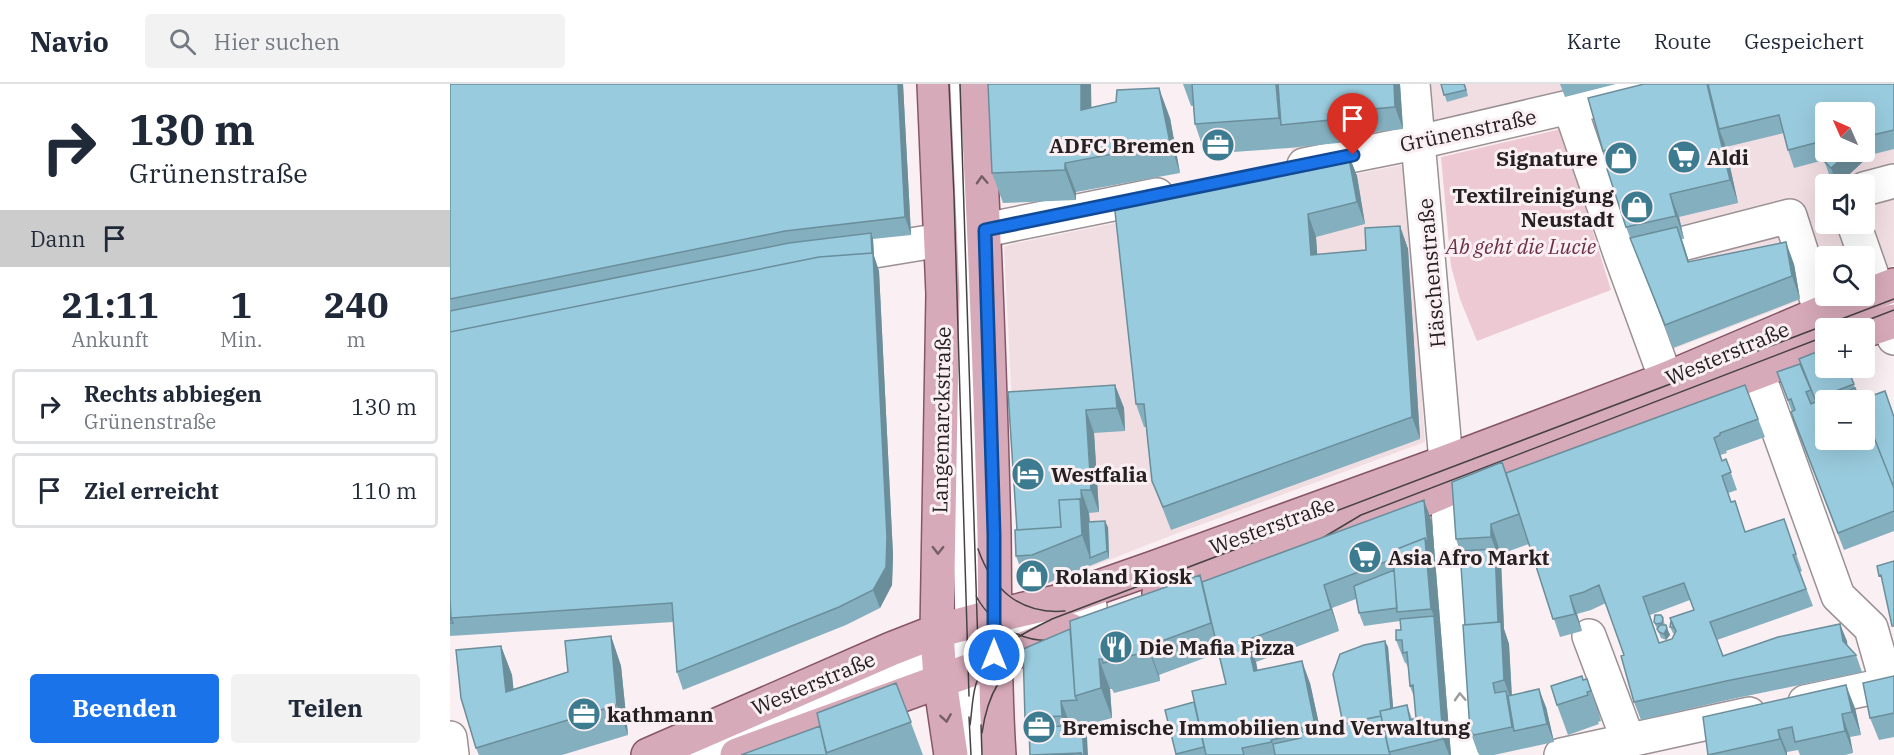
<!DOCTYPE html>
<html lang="de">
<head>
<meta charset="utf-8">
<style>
  :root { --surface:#fff; --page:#f2f2f3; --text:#1f2937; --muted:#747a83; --line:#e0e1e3; --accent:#1a73e8 }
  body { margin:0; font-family:"IBM Plex Serif",serif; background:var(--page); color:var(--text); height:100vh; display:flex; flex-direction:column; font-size:22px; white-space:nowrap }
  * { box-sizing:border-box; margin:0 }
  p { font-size:20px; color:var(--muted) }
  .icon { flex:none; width:33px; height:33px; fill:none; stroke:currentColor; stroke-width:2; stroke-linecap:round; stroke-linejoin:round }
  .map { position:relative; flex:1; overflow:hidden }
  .sheet { display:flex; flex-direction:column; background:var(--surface); width:450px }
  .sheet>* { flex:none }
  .top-card { background:#fff; color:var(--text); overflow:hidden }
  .needle { width:39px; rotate:315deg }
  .fabs { position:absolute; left:1365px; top:18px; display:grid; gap:12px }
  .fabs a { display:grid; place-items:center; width:60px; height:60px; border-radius:6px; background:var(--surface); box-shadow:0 6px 24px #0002; font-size:30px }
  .pin { position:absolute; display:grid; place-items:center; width:51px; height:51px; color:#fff; margin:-62px -26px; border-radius:50% 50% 50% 0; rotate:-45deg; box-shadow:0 0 6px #0007 }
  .pin .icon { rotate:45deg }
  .me { position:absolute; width:66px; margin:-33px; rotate:0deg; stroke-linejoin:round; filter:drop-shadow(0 0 4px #0008) }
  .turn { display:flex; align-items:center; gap:21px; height:126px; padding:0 30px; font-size:27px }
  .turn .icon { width:78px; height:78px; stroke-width:2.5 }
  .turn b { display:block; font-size:42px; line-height:51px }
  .then { display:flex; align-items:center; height:57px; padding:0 30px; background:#0003; gap:12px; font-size:22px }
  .eta { display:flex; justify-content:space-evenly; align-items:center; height:102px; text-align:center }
  .eta b { font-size:36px; font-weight:700; line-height:42px }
  .cta { display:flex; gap:12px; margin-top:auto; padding:12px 30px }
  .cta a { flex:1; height:69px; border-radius:6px; background:var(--accent); color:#fff; font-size:24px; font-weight:700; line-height:69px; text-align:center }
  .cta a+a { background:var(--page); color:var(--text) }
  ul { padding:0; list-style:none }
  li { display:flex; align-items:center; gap:18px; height:75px; margin:0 12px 9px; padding:0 18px; border:3px solid var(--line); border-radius:6px }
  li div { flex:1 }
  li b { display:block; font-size:22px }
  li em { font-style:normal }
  header { display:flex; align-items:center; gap:36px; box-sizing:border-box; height:84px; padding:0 30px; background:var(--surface); border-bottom:2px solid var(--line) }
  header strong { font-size:28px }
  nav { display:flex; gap:33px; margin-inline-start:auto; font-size:21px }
  .search { width:420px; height:54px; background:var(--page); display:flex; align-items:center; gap:15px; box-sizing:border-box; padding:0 21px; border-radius:6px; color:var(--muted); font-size:22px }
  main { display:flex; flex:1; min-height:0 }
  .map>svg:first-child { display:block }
</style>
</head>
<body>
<header>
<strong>Navio</strong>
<div class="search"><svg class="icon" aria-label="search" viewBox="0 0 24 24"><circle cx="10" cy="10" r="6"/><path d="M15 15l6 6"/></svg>Hier suchen</div>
<nav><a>Karte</a><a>Route</a><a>Gespeichert</a></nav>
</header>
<main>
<section class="sheet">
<div class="top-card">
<div class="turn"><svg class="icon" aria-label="right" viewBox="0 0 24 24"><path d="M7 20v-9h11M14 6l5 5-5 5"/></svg><div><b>130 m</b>Grünenstraße</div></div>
<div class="then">Dann<svg class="icon" aria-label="arrive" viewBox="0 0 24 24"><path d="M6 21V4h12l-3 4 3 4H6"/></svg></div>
</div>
<div class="eta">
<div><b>21:11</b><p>Ankunft</p></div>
<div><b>1</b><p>Min.</p></div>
<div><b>240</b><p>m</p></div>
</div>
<ul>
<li><svg class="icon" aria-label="right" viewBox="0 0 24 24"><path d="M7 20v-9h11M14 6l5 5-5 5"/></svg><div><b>Rechts abbiegen</b><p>Grünenstraße</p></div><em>130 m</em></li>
<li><svg class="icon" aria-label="arrive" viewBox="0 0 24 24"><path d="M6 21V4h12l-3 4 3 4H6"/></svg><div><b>Ziel erreicht</b></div><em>110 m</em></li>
</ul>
<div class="cta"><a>Beenden</a><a>Teilen</a></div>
</section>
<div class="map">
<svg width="1444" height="671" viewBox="0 0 1444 671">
  <rect width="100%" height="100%" fill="#faeff2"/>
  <path fill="#f1dee3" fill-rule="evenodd" d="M837 0H1112L1113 7 953 45 842 69Z
    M1444 0V181L1415 192 1414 172H1376L1375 207 1221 266 1122 24ZM1376 28H1414V68H1376ZM1376 100H1414V140H1376Z
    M956 80 975 358 720 452 590 503 575 505 571 499 554 163 562 160Z"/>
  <path fill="#edc9d3" d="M1111 45 1161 206 1027 257 1010 215 1001 182 991 73Z"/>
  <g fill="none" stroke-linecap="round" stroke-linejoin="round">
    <defs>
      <path id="minor" d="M504 0 509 90 526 671
        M963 0 996 378
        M1120 24 1172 175 1216 295
        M854 81 969 58 1218 0
        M1414 105 1444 97
        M1404 140 1444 254
        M535 146 707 111
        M424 167 491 156
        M1189 171 1340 132 1371 229
        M1382 244 1444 221
        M1307 287 1388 512 1421 544 1437 600
        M997 406 1013 671
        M1139 552 1178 656
        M1355 618 1444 599
        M0 654 2 671
        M240 671 442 592 517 558 602 535 640 522
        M1111 671 1299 630"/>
      <path id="major" d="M484 0 493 210 487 547 490 597 501 671
        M526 0C535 150 540 299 544 449 545 523 544 597 549 671
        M1414 247 1444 237
        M709 509 824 465 912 442 997 406 1376 262
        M198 671 441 565 487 547 544 532 606 518 703 484 996 378 1216 295 1371 229 1444 201
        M287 671 518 587 620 546"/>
    </defs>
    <use href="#minor" stroke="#9b9194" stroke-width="36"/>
    <use href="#major" stroke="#875666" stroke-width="36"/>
    <use href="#minor" stroke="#fff" stroke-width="33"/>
    <use href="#major" stroke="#d7aab9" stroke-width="33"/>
    <path stroke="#474243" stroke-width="1.5" d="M499 0 504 112 519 612
      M510 0 529 594
      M1397 244 1444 226
      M859 462 911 431 1376 252
      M528 465C542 505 570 531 615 527
      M526 512C544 544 577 562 613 555
      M519 633 521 671
      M520 641C522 628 522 613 526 600 538 565 572 550 602 535L1444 215
      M531 641 532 671
      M532 649C537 613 551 581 588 567"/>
  </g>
  <path fill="#84afbf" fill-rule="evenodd" d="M0 0H453L461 151 423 155 424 172 429 187 443 471 442 501 430 524 396 541 233 606 227 588 223 538 0 552Z
    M538 0H641V24L720 34 730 89 626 108V116L553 119 542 89Z
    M733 0H950L953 45 896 51 898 58 839 64 755 70 745 40 743 22H741Z
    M991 0H1015L1018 12 997 18Z
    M1110 0H1166L1115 13Z
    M1444 0V65L1420 71 1389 100H1387L1380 93 1374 76 1344 84 1338 66 1334 49 1276 63 1275 60 1288 119 1229 133 1234 155H1232L1239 178 1344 180 1350 215 1223 264 1189 177 1176 143 1159 84 1153 67ZM1414 28V68H1376Z
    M898 69 907 92 915 140 866 153 867 171 916 166 950 142 958 165 970 355 721 446 702 397 696 343H694L686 320Z
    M1397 284 1410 316 1444 333V447L1394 466 1347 346 1342 328 1327 288Z
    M665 301 674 324 675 347 644 349 649 428 639 429 640 438 658 443 659 474 593 501 577 502 566 472 567 446 558 308Z
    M1295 301 1315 353 1276 367 1277 369 1270 371 1272 377 1276 375 1287 406 1278 409 1281 418 1295 448 1334 435 1352 487 1350 488 1363 522 1267 556 1273 572 1390 540 1397 561 1406 571 1412 588 1282 615 1191 636 1184 618 1174 571 1156 519 1141 526 1127 530 1132 547 1110 553 1079 460 1051 470 1054 545 1059 560 1062 611 1096 623 1104 658 1044 671H1030L1028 669 1020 647 1015 541 1010 467 1006 455 1056 390ZM1240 516 1244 526 1220 543 1223 549 1224 550 1222 555 1209 559 1200 531Z
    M982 438 1001 671H726L715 626 744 618 776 600 768 569 709 591 710 597 664 609 662 605H660L662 634 636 641 635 639 620 640V642L632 641 637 653 579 644 575 634 750 491 752 498ZM906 515 909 529 914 542 950 537 951 546 946 556 955 579H956L959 586 960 602 964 613 966 634 962 635 957 621 943 624 938 563 935 557 893 640 870 645 860 599 807 586 806 578 889 547 882 524Z
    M1213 534 1215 541 1217 544 1220 551 1216 556 1211 554 1204 538Z
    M161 552 171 582 178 651 112 671H29L26 664 51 562 62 591 63 605 118 588Z
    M1444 592V653L1429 656 1420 634Z
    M1137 595 1151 637 1148 638 1149 640 1118 651 1107 621 1133 596Z
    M446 599 473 671H291L370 642Z
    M1405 624 1411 651 1400 653 1403 669 1395 671H1350L1348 666 1337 668V671H1259L1253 633Z"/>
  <path fill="#6b8e9b" d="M448 0H453L461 151 455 133Z
    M631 0H641L642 56 631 26Z
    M826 0H835L831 41 829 34Z
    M944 0H950L953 45 945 23Z
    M1257 0 1269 45 1275 60 1288 119 1280 96Z
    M709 4 720 34 730 89 720 59Z
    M1414 54 1420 71 1389 100H1387L1381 84 1399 68H1414Z
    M898 69 907 92 915 140 907 118Z
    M615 79 626 108V116L615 86Z
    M1220 110 1229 133 1234 155 1226 132Z
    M858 130 866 153 869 194 861 171Z
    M950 142 958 165 970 355 962 333Z
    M1227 143 1235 165 1246 201 1238 178Z
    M421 149 423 155 424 172 429 187 443 471 442 501 430 524 423 506 422 181Z
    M1336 158 1344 180 1350 215 1342 192Z
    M665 301 674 324 675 347 667 324Z
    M636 326 644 349 649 428 641 406Z
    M631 406 639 429 640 445 632 422Z
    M630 415 640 445V474L632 451Z
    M974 416 982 438 1001 671H999L993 655 984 532 981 525 975 454Z
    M655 437 658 443 659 474 657 467Z
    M1041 440 1051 470 1052 482 1041 453Z
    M1045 465 1051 482 1054 545 1059 560 1062 618 1054 596 1048 543Z
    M874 501 882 524 889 547 881 525Z
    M1120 512 1127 530 1132 547 1125 530Z
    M1390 540 1397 557 1399 574 1393 557Z
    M1217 544 1220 551 1216 556 1214 550Z
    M161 552 171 582 178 651 167 621Z
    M797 556 806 578 812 609 804 587Z
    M935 557 938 563 944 634 942 628Z
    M51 562 62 591 67 637 56 608Z
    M698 562 709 591 710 597 699 567Z
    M649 575 660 605 662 634 651 604Z
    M852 577 860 599 874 663 865 641Z
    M1137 595 1148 625 1151 637Z
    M1396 601 1405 624 1411 651 1402 628Z
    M1089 605 1096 623 1104 658 1097 640Z
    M611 617 620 640 621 655 612 632Z
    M1392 630 1400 653 1403 669 1395 647Z
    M632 641 637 653 638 671H634Z
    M1328 646 1337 668V671H1336L1330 655Z"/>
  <path fill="#99cbde" stroke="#6b8e9b" stroke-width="1.5" fill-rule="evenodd" d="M0 0H448L455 133 335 147 0 215Z
    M538 0H631V26L666 18 667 6 709 4 720 59 615 79V86L542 89Z
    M742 0H826L829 34 745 40Z
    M828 0H944L945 23 888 28 890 35 831 41Z
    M991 0H1014L1016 6 994 11Z
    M1194 0H1257L1280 96 1220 110 1226 132 1176 143 1157 85 1162 83 1157 66 1153 67 1138 14Z
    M1258 0H1444V46L1414 53V28H1376V68H1399L1381 84 1373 76 1369 58 1338 66 1329 31 1269 45Z
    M898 69 907 118 858 130 861 171 916 166 915 144 950 142 962 333 713 423 702 397 694 320H686L664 118Z
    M1227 143 1238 178 1336 158 1342 192 1215 241 1180 154Z
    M421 149 422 169 369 173 0 248V227L339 159Z
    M423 169 437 453 436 483 423 506 389 523 227 588 222 519 1 534 0 514V248L369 173Z
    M1376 264V284H1397L1404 300 1365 315 1349 275Z
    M1350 280 1361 306 1356 308 1361 320 1365 318 1366 320 1405 304 1410 316H1376V356H1414V328L1444 404V427L1388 449 1341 328 1345 326 1341 315 1338 316 1327 288Z
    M665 301 667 324 636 326 641 406H631L632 422 630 415 609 416 611 443 567 446 558 308Z
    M1295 301 1308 335 1270 349V351L1264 354 1272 377 1276 375 1281 388 1272 392 1281 418 1285 417 1295 448 1334 435 1346 470 1343 471 1356 505 1260 538 1273 572 1328 553 1390 540 1393 557 1406 571 1276 597 1184 618 1171 572 1174 571 1149 501 1134 508 1120 512 1125 530 1103 535 1056 389ZM1234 499 1244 526 1220 534 1226 547 1222 555 1209 559 1193 513Z
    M1435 307 1444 333V404L1414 328V316H1410Z
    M1052 378 1069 430 1041 440V453L1006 455 1002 398Z
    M630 415 632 451 582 471 566 472 565 446 611 443 609 416Z
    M974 416 978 461 975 454 947 465V468L943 470V475L874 501 881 525 797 556 804 587 852 577 865 641 848 644 849 650 821 656 822 658 792 664 794 671H756L742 607 776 600 752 498Z
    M655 437 657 467 640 474 638 438Z
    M975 454 981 525 947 528 943 470 947 468V465Z
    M1045 465 1048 538 1015 541 1010 467Z
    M1444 477V542H1442L1431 491 1429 492 1427 482Z
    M944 486 947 524 909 529 904 502Z
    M750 491 761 539 698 562 699 567 653 579 652 575H649L651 604 625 612 620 537Z
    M0 514 1 534 3 539H0Z
    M1205 531H1211L1213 534 1212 539 1206 540 1204 538Z
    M984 532 993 655 939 668 930 627 957 621 960 636 966 634 963 601 960 602 957 568 953 569 952 556H946V546H951L950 535Z
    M1221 537 1224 544 1220 543Z
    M1051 538 1054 596 1043 599 1045 609 1056 607 1062 643 1024 651 1020 647 1013 541Z
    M1210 541H1216L1217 544 1214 550 1209 548 1207 545Z
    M620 545 625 612 627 616 611 617 612 632 575 634 573 565Z
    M161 552 167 621 26 664 11 614 6 566 51 562 56 608 118 588 115 557Z
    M935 557 941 625 930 627 931 632 893 640 883 590 890 570 914 561Z
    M1132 592 1133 596 1137 595 1141 607 1137 608 1138 611 1107 621 1101 602Z
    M1444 592V629L1420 634 1413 599Z
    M446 599 461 638 376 669 367 629Z
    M1396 601 1402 628 1392 630 1395 647 1345 658 1342 643 1328 646 1330 655 1258 671 1253 633Z
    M1089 605 1097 640 1064 647 1058 612Z
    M744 618 754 663 726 670 715 626Z
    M931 632 940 671H825L823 660 851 654 850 649Z
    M632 641 634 671H632L631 669 580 671 579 644Z
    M370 642 377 671H291Z
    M631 669V671H590Z"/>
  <defs><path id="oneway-chevron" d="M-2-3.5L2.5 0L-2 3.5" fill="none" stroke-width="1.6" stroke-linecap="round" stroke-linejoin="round" transform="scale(1.5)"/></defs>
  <g stroke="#755f66">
    <use href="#oneway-chevron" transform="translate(532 96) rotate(-93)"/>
    <use href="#oneway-chevron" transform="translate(488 466) rotate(91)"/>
    <use href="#oneway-chevron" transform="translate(496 634) rotate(81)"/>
  </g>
  <use stroke="#9d9b9c" href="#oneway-chevron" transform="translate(1010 613) rotate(-93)"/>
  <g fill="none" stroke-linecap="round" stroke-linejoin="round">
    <defs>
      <path id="route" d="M544 571V451L535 146 903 71"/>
    </defs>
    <use href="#route" stroke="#114b97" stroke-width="15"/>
    <use href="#route" stroke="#1a73e8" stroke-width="10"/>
  </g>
  <defs>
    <symbol id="office-disc" viewBox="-11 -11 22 22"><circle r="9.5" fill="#3d7b90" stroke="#faeff2"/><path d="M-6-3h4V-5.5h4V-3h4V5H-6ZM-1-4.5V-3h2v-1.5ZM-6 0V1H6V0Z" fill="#fff"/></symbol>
    <symbol id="supermarket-disc" viewBox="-11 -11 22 22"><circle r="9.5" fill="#3d7b90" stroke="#faeff2"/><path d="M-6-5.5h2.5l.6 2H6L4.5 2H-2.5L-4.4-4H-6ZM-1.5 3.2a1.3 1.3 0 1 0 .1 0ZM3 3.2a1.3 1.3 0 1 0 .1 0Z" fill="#fff"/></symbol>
    <symbol id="shop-disc" viewBox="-11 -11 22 22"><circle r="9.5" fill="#3d7b90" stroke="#faeff2"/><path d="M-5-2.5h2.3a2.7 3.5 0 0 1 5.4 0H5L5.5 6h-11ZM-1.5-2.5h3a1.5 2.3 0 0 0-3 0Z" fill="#fff"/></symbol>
    <symbol id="hotel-disc" viewBox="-11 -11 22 22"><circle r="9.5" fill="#3d7b90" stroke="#faeff2"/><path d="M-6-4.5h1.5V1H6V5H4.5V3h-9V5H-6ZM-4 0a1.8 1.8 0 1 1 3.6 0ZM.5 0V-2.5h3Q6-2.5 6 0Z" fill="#fff"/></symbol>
    <symbol id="restaurant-disc" viewBox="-11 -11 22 22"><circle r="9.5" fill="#3d7b90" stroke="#faeff2"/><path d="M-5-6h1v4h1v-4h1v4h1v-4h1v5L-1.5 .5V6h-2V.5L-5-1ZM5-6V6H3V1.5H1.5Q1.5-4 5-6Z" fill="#fff"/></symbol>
  </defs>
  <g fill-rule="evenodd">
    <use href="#office-disc" x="749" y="42" width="38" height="38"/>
    <use href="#supermarket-disc" x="1215" y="54" width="38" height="38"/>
    <use href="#shop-disc" x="1152" y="55" width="38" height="38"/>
    <use href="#shop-disc" x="1168" y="104" width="38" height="38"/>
    <use href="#hotel-disc" x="559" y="371" width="38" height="38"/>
    <use href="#supermarket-disc" x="896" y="454" width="38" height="38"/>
    <use href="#shop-disc" x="563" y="473" width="38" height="38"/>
    <use href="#restaurant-disc" x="647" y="544" width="38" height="38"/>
    <use href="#office-disc" x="115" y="611" width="38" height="38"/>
    <use href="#office-disc" x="570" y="624" width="38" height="38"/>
  </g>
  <g text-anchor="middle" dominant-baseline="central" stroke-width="6" stroke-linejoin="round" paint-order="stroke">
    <g font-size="21" fill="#252122" stroke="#faeff2">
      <text transform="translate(1018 46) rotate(-12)">Grünenstraße</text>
      <text transform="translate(981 189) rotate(-95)">Häschenstraße</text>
      <text transform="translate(1277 269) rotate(-23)">Westerstraße</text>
      <text transform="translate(491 336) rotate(-89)">Langemarckstraße</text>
      <text transform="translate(822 441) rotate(-20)">Westerstraße</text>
      <text transform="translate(363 599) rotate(-23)">Westerstraße</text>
    </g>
    <g font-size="21" font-weight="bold" fill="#252122" stroke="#faeff2" text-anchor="start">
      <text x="745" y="61" text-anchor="end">ADFC Bremen</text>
      <text x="1257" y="73">Aldi</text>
      <text x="1148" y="74" text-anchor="end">Signature</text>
      <text x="1164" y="111" text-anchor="end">Textilreinigung<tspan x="1164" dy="24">Neustadt</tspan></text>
      <text x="601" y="390">Westfalia</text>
      <text x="938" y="473">Asia Afro Markt</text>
      <text x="605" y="492">Roland Kiosk</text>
      <text x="689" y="563">Die Mafia Pizza</text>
      <text x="157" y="630">kathmann</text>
      <text x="612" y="643">Bremische Immobilien und Verwaltung</text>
    </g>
    <g font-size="21" font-style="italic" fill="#6c3045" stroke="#faeff2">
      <text x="1071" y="162">Ab geht die Lucie</text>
    </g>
  </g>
</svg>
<div class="fabs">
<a><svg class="needle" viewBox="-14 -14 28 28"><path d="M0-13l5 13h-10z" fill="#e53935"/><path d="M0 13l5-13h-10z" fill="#747a83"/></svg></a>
<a><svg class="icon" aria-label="sound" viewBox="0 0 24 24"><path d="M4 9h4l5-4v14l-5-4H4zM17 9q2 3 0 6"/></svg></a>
<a><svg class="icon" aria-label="search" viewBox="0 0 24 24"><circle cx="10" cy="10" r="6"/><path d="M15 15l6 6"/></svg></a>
<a>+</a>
<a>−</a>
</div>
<div class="pin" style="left:903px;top:71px;background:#d93025"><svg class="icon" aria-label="arrive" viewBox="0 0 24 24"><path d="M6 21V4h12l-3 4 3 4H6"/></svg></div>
<svg class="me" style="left:544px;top:571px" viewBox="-20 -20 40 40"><circle r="17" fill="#1a73e8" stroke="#fff" stroke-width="3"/><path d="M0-11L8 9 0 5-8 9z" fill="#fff"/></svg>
</div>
</main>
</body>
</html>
